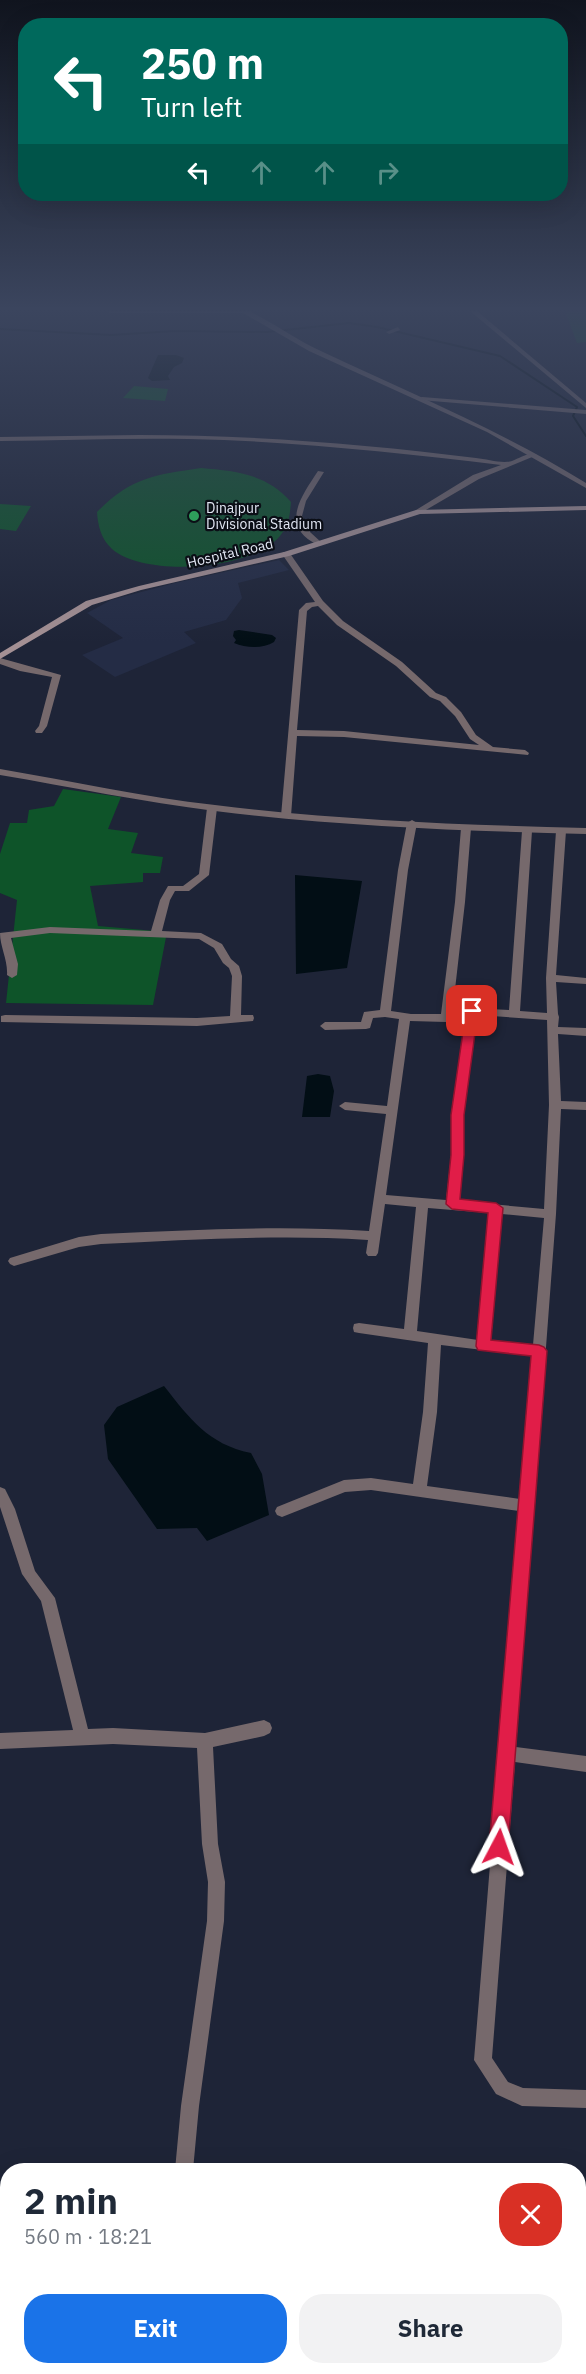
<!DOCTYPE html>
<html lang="en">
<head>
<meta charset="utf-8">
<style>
  :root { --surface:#fff; --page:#f2f2f3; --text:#1f2937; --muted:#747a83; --accent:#1a73e8 }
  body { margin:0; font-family:"IBM Plex Sans",sans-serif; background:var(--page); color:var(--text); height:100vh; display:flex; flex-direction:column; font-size:22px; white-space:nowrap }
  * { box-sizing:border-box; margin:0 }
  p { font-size:20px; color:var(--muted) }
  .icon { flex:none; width:33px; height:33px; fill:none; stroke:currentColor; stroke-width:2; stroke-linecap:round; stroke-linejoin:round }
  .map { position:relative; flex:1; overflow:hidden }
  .details { position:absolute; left:0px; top:2163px; width:586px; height:212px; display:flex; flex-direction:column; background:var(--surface); border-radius:24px 24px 0 0; box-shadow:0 6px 24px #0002 }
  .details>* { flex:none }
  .top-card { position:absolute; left:18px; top:18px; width:550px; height:183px; border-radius:24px; box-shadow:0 6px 24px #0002; background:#00695c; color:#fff; overflow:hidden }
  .pin { position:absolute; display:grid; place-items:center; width:51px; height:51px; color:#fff; margin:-26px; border-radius:12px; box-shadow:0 3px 9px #0006 }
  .me { position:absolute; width:66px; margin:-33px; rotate:4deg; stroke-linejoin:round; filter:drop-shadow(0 0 4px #0008) }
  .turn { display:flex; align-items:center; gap:21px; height:126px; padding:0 24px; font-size:27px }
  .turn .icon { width:78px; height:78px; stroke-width:2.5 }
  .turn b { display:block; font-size:42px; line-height:51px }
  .lanes { display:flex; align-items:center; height:57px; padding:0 24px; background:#0003; justify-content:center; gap:30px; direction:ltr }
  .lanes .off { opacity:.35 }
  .round { display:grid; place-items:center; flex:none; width:63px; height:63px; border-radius:24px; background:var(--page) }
  .overview { display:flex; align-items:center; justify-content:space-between; height:102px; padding:0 24px }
  h1 { font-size:36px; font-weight:700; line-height:45px }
  .action { display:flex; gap:12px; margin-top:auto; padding:12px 24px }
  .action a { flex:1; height:69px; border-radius:24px; background:var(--accent); color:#fff; font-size:24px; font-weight:700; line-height:69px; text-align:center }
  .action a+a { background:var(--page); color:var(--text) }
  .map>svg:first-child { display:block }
</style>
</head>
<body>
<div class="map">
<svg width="586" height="2374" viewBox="0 0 586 2374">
  <rect width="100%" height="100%" fill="#1e2437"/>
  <path fill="#242c45" d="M279 560 289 570 238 583 242 598 226 620 184 632 196 643 115 677 82 655 123 638 87 613 111 600 175 583Z"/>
  <path fill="#0e5429" d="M565 311H586V342L577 343Z
    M134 386 168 389 165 401 123 398Z
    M201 468C236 471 267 474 291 502 290 514 289 525 280 536 252 570 146 578 112 549 101 539 98 526 97 512 131 477 155 475 201 468Z
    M0 504 31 506 16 531 0 529Z
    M63 789 121 797 108 829 138 833 131 853 163 857 160 873H143V882L90 886 98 926 167 932 153 1005 6 1003 17 900 0 893V854L10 823H27L29 810 54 806Z"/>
  <path fill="#020e15" d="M158 355H176L184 358 182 363 174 367 168 376 170 380 152 381 148 378Z
    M239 630 272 635 276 638 274 642C263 649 246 648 234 643L236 640 233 636 234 631Z
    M295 875 362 881 347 968 296 974Z
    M318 1074 330 1076 334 1091 330 1117H302L307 1076Z
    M164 1386C190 1419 208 1444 251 1453L262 1474 269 1515 207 1541 197 1528 157 1529 108 1459 104 1425 117 1407Z"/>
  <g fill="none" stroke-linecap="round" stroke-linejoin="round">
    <path stroke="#020e15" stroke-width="2" d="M0 329 111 335 175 331 267 332 349 323 377 327 500 356 577 407 573 416 586 436"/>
    <path fill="#76696c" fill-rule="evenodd" d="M470 311H477L586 403V408Z
      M398 327 400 330 389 334 386 332Z
      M422 397 586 410V414L420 400 419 399Z
      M139 435C252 435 364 444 476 458 487 459 502 464 512 461 520 458 530 451 537 455L479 479 419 514 415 512 416 510 473 475 501 465C409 454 316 444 224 440 149 437 74 440 0 441V437Z
      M318 471 324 472 306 501 302 516 310 532 322 543 318 545C279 526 301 497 318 471Z
      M283 552H289L323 601 343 621 402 662 436 693 446 697 461 712 476 735 493 747 525 750 529 753 528 755 344 737 297 736 291 816 289 818H283L281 816 299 610 306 603 315 602 282 554ZM318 606 337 625 396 666 430 697 440 701 455 716 470 739 479 745 344 731 297 730 307 611 312 607Z
      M0 658 61 675 47 726 42 733H36L35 731 39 726 52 677 20 671 0 664Z
      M212 805 217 808 209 875 189 891H175L170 900 162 931 201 933 222 944 231 959 239 966 242 976 241 1015H253L254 1018 253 1021 197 1026 1 1022V1016L5 1015 197 1018 230 1016 232 976 229 968 223 963 214 948 199 939 50 933 11 938 18 964 17 975 12 978 7 975C8 960 0 947 0 933L50 927 151 931 160 900 168 886H183L199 874 207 808Z
      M412 820 417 823 408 870 391 1011 411 1014H441L455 902 461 828 466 825 471 828 465 902 453 1007 509 1010 522 831 527 828 532 831 520 1011 547 1013 546 978 556 831 561 828 566 831 556 975 586 978V984L556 982 558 1014 559 1017 558 1027 586 1028V1036L558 1034 561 1101 586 1102V1110L561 1109 556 1214 516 1747 586 1756V1772L515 1762 492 2058 508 2082 523 2088 586 2090V2108L522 2106 496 2094 474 2060 519 1511 371 1490 345 1492 282 1517 277 1515 275 1511 277 1507 344 1480 371 1478 413 1484 423 1412 428 1343 359 1333 354 1332 353 1328 354 1324 359 1323 404 1329 416 1207 385 1204 378 1253 376 1256H368L366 1253 368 1240C279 1234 190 1240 101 1244L79 1247 14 1266 10 1264 8 1261 10 1258 79 1237 101 1234C190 1230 280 1225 369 1231L386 1114 345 1110 339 1106 345 1102 387 1106 399 1019 385 1017 373 1018 370 1028 366 1029 325 1030 320 1026 325 1022H361L364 1012 380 1010 398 870 407 823ZM452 1014 466 1015 452 1115 451 1155 446 1200 386 1195 410 1021 446 1022 450 1021ZM477 1015 547 1020 549 1105 544 1209 458 1201 463 1155 464 1115ZM428 1208 489 1213 478 1340 417 1331ZM502 1214 544 1218 533 1345 491 1341ZM441 1345 532 1356 520 1499 427 1486 437 1412Z
      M0 1487 5 1489 15 1509 35 1571 55 1598 88 1729 113 1728 205 1733 264 1720 270 1723 272 1728 270 1733 264 1736 213 1747 218 1844 225 1882 224 1921 199 2106 193 2170H175L181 2106 207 1921 208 1882 202 1844 197 1748 113 1744 0 1749V1733L73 1730 41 1601 22 1574 0 1507Z
      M0 2201H8V2221H0Z
      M180 2367H200V2374H180Z"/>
    <path fill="#76696c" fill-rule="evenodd" d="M107 311H252L251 312C275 324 298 341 323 352 412 394 502 431 586 483V488L487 432 309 351 243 313H110Z
      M0 769C71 781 143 797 215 805 338 820 462 825 586 828V834C462 831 338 826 215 811 143 802 71 787 0 775Z"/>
    <path fill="#a49094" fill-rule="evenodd" d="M586 506V510L420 514 289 556 141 590 92 605 0 659V653L86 601 139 586 284 552 416 510Z"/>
  </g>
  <linearGradient id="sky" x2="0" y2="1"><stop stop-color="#10141e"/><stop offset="0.48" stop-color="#3b455e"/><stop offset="1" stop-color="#3b455e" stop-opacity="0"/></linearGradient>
  <rect width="586" height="643" fill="url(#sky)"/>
  <path fill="#e11d48" stroke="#92132f" stroke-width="1.5" d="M472 1007 478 1011 464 1115V1155L460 1199 496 1203 503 1208 491 1340 539 1345 544 1347 547 1351 508 1847 505 1854 499 1857 492 1854 489 1847 531 1356 478 1350 476 1346 488 1213 452 1209 446 1204 451 1155V1115L466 1011Z"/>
  <circle fill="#2e9e5b" stroke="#0b0e16" stroke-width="2" cx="194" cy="516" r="6"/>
  <g text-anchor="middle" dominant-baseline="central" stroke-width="4.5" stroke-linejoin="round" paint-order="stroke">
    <g font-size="14" fill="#e2e7f4" stroke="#0b0e16" text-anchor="start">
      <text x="206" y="508">Dinajpur<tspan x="206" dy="16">Divisional Stadium</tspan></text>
    </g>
    <g font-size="14" fill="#e2e7f4" stroke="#0b0e16">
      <text transform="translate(230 553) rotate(-13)">Hospital Road</text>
    </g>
  </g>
</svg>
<div class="pin" style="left:472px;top:1011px;background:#d93025"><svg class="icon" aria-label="arrive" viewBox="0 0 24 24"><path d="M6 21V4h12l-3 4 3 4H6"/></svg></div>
<svg class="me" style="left:499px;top:1847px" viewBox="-20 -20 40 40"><path d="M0-17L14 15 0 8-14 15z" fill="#e11d48" stroke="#fff" stroke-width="4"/></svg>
<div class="top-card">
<div class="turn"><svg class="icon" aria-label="left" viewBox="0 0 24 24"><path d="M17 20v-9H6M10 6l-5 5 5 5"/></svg><div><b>250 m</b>Turn left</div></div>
<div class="lanes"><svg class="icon" aria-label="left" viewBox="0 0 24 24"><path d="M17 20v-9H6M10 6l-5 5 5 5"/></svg><svg class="icon off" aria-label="ahead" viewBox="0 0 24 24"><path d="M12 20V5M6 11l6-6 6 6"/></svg><svg class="icon off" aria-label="ahead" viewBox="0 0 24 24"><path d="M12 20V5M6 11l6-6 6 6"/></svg><svg class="icon off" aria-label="right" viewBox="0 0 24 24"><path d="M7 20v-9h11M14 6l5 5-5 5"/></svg></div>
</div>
<section class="details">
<div class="overview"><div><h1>2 min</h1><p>560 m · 18:21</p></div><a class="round" style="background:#d93025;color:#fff"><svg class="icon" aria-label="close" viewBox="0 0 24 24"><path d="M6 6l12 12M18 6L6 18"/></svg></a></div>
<div class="action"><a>Exit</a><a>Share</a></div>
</section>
</div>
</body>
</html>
